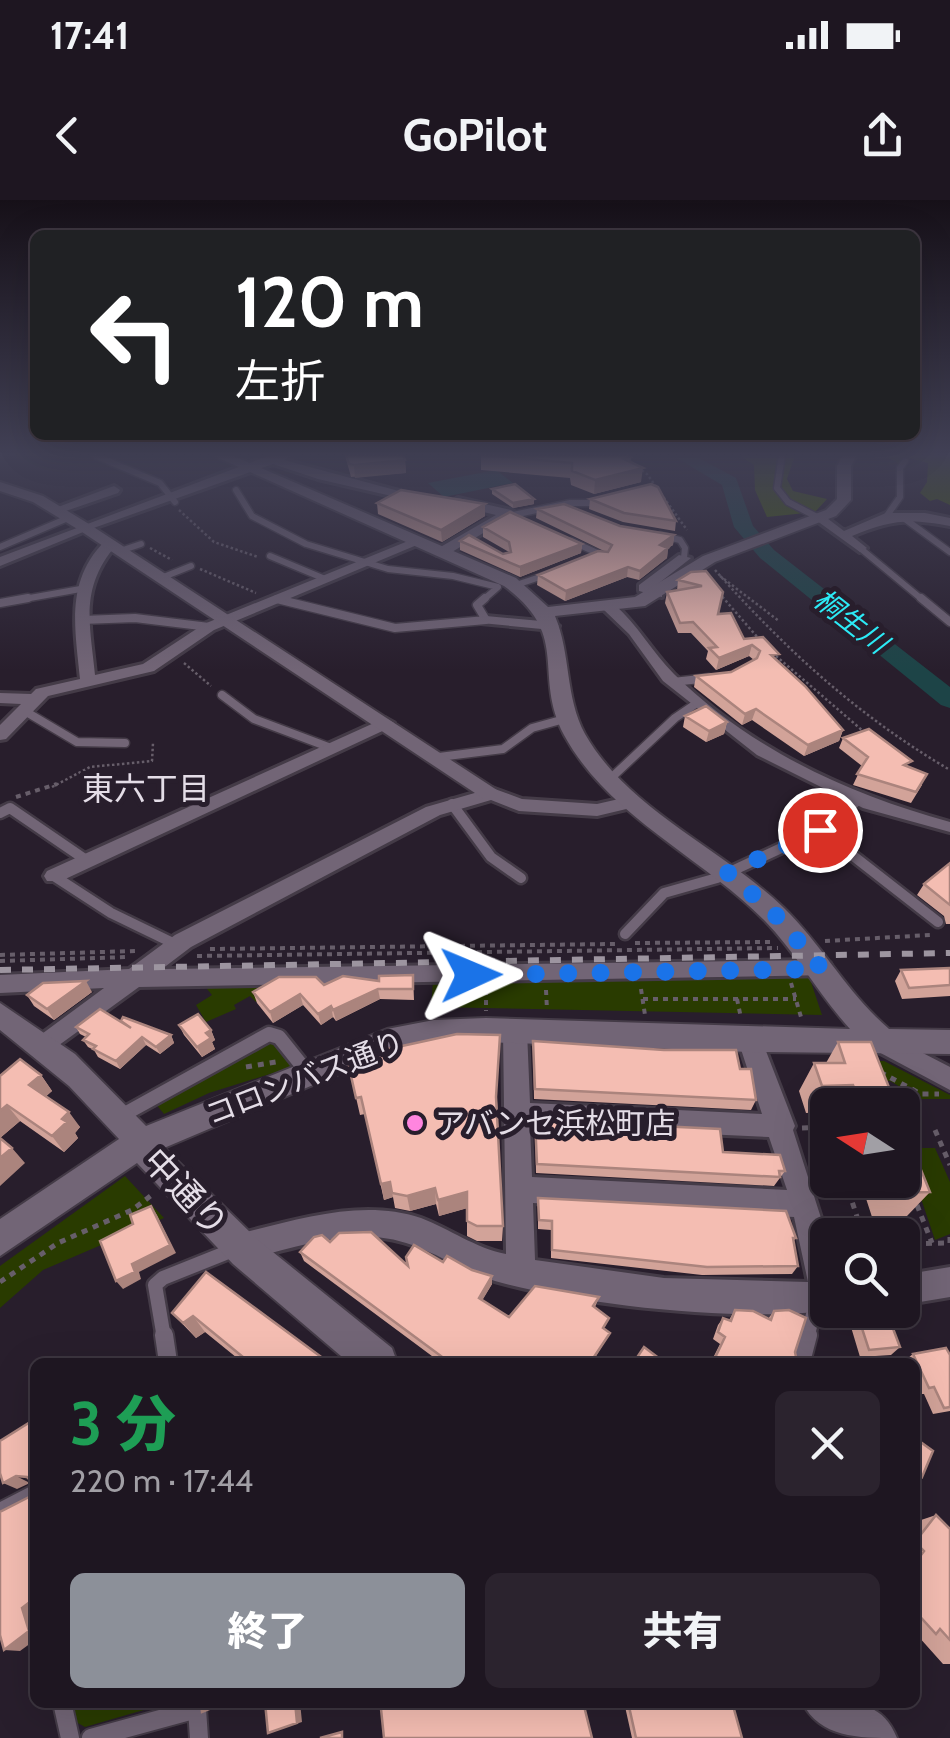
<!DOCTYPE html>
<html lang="ja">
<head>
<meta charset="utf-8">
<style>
  :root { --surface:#1e1621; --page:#2b232e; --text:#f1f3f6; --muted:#a19fa5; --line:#3c353f; --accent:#8c9099 }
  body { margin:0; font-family:Cabin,"Noto Sans JP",sans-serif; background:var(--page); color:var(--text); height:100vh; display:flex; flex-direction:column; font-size:38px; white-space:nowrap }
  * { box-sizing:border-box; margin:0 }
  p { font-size:32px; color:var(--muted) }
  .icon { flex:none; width:55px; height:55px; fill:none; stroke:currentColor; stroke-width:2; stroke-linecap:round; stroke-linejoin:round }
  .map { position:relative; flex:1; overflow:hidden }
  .panel { position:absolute; left:30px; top:1158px; width:890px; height:350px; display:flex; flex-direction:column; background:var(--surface); border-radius:15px; box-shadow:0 10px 40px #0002,0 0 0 2px var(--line) }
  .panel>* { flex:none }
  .top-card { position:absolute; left:30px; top:30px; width:890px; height:210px; border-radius:15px; box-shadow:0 10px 40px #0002,0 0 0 2px var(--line); background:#202124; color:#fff; overflow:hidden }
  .needle { width:65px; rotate:282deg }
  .tools { position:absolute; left:810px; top:888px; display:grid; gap:20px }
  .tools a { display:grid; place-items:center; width:110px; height:110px; border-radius:15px; background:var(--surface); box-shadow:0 10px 40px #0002,0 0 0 2px var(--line); font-size:50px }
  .pin { position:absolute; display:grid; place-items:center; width:85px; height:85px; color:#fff; margin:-42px; border:5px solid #fff; border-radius:50%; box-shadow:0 2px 10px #0007 }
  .me { position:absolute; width:110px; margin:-55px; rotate:89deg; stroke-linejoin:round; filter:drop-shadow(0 0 8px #0008) }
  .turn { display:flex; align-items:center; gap:35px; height:210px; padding:0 40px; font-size:45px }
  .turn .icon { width:130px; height:130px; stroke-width:2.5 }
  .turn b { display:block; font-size:70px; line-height:85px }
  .round { display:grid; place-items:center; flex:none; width:105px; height:105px; border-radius:15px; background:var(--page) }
  .headline { display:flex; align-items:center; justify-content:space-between; height:170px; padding:0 40px }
  h1 { font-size:60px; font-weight:800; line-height:75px; color:#1e9e55 }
  .primary-button { display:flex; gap:20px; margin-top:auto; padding:20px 40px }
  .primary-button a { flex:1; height:115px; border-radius:15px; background:var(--accent); color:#fff; font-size:40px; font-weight:800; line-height:115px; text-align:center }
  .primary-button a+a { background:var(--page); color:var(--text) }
  .status { display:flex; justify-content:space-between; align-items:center; height:70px; padding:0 50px; background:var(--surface); direction:ltr }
  .status svg { height:28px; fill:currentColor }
  header { display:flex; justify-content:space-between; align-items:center; height:130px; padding:0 40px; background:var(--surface); font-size:45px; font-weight:800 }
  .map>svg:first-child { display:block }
</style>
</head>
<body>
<div class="status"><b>17:41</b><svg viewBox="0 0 49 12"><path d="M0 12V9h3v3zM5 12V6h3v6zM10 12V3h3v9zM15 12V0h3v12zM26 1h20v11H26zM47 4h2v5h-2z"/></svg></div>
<header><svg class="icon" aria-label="back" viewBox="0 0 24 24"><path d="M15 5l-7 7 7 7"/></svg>GoPilot<svg class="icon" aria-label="share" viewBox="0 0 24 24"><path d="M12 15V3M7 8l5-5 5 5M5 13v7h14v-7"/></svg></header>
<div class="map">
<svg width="950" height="1538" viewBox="0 0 950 1538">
  <rect width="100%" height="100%" fill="#281e2c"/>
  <path fill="#293b00" d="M809 776 822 815 431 807 433 781Z
    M286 782 256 802 250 796 234 805 236 809 206 822 196 805 212 795 203 784Z
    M266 841H274L292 867 209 893 164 914 155 903Z
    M869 861H884L950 895V899H921L890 881H875Z
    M904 948H935L950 982V1034L935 1040Z
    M125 976 164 1018 43 1070 0 1108V1066Z
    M74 1503V1502L168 1503 85 1527 76 1522Z"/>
  <path fill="#415b04" d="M739 255H795L787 279 793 291 827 299 815 312 767 317 755 290 754 265Z
    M892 255H950V305L937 299 930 301 920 293 927 282 928 263 906 257 899 263 888 258Z"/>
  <path fill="#1d4447" d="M496 270 513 283 444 297 428 283Z"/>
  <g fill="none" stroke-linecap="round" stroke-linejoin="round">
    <path fill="#1d4447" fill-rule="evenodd" d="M672 255H693L736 278 753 326 774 350 950 487V508L941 505 760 358 734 327 722 285Z"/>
    <defs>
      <path id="service-far4" d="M94 255 160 283 175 302
        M782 255 777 288 788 302 819 318
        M236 290 252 316 306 344 388 369 453 376 498 387 482 401
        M513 315 570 303H602
        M886 317 900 297V268L905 261
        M905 319 950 352
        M660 335 680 340 685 348 684 358
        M571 341 604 356
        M0 347 68 318
        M860 348 924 401
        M120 351 141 344
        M270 356 325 379
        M161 378 191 366
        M516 385 549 374
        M277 399 284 401
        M13 401 86 388"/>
      <path id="service-far3" d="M921 398 950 422
        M277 399 395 428 486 420 477 405 485 398
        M0 403 28 398
        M82 420 135 418 209 427
        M673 482 709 478
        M222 495 254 519 331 548
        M23 510 77 542 125 543
        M439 557 503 549 532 528 568 518
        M610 579 675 518 697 503"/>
      <path id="service-far2" d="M452 604 491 657 521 678
        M0 613 10 608 86 660
        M820 630 938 722
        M54 676 111 713 177 745
        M625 734 664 693 717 678 820 630 858 600"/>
      <path id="service-far1" d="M121 916 269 834 279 837 307 872
        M164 1138 155 1085 163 1078 233 1050
        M807 1138 817 1099"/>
      <path id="service" d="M164 1135 168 1162
        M801 1162 808 1135
        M0 1312 35 1294
        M62 1502 70 1538
        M91 1538 197 1509 199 1538"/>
      <path id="minor" d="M293 255 284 260 432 300 426 304 318 279 273 264 88 330 0 366V357L265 257Z
        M114 286 120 290 118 293 60 313 50 310Z
        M458 298 511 310 519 315 508 318 447 355H437V349L496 315 454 305 452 302Z
        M886 313H925L950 318V326C909 318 890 320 852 336L867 348 860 352 813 318 823 315 844 331Z
        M413 339 424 342 214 430 154 471 48 496 6 539 0 540V525L21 504 0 503V493L31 494 36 489 80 479C75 428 65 381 105 341L117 344C79 388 90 423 95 475L143 464 204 424Z
        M679 355 691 358 654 387 662 391V397L639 391V385Z
        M604 404H614C638 425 652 452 674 474 750 549 848 594 950 622V632L863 608 757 555 663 481 629 434 604 410Z
        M486 416 552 422 559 426 552 430 481 423V417Z
        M385 518 394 523 391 527 61 681H47L44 676 47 671Z
        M492 588 522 599 597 604 632 596 641 602 639 606 597 616 519 611 491 600 440 615 191 747 162 769 822 760 830 763 833 769 830 775 139 787 44 856 35 853 32 846 35 839 104 788 0 793V775L129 769 175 735 426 607Z
        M515 821 523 824 527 831 530 903 762 914 738 840 741 833 750 830 759 833 795 926 793 930 828 1040 830 1110C744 1123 579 1105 495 1081 452 1068 420 1039 373 1037 327 1035 282 1051 238 1062L228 1058 224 1048 228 1038 238 1034C297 1020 361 998 421 1018 450 1029 475 1048 506 1054L503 831 507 824ZM530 926 769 937 787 990 532 977ZM533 1003 794 1017 808 1082 664 1078 535 1060Z
        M884 833 950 867V890L875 850 872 843 875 836Z
        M950 1067V1097L902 1105V1075Z"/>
      <path id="tertiary" d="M212 255H231L516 378 548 407 635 397 703 356 826 310 837 299V266L843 255H857L851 266V300L836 316 715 362 645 406 555 416C571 454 565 497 585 534 628 610 723 649 784 708 823 746 848 794 889 829L950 830V854L750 852 486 842 434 844 391 852 164 948 258 1040 392 1148 397 1162H348L233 1064 137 963 0 1056V1019L119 939 69 886 0 830V803L75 854 146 926 387 829 434 820 486 818 850 829C819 795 797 754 765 721 702 657 608 616 564 535 532 473 572 436 504 386Z
        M0 282 43 296 89 324 503 594 500 599H484L79 330 33 302 0 291Z
        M802 1502C842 1502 880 1495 897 1538 858 1538 820 1538 802 1502Z"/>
    </defs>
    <use href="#service-far4" stroke="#443b47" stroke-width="9"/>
    <use href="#service-far3" stroke="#443b47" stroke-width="11"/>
    <use href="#service-far2" stroke="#443b47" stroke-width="15"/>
    <use href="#service-far1" stroke="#443b47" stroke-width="19"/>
    <use href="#service" stroke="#443b47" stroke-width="22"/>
    <use href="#minor" stroke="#443b47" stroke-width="6"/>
    <use href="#tertiary" stroke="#443b47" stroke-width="4"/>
    <path stroke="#675e6a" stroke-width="2.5" stroke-dasharray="2.5 2.5" stroke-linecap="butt" d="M622 255 647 274 687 330
      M179 310 214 342 258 357
      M150 348 172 360
      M200 369 256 393
      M715 370C786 450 858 516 950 570
      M720 376 779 421
      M719 393 759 439
      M776 456 863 531 864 536
      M184 463 211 486
      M52 587 90 567 152 561 153 543"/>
    <path stroke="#675e6a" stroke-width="4" stroke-dasharray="5 5" stroke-linecap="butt" d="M16 597 57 584
      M825 741 930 735
      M635 743 770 742
      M210 749 615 744
      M0 755 136 751
      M197 756 778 748
      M0 761 128 757
      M791 783 801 817
      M641 789 645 815
      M486 790V811
      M546 790 547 810
      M643 799H796
      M737 799 741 818
      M437 812 438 792"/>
    <path stroke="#675e6a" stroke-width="5" stroke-dasharray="6 6" stroke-linecap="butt" d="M246 867 276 862
      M880 872 921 894H939
      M823 910 828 924
      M802 928 828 927
      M935 930 950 965
      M845 980 863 1035
      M825 996 850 994
      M917 1005 932 1043
      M950 1037V1047
      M902 1044 948 1043
      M905 1044 912 1063
      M0 1082 58 1043 132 1010 153 994"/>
    <use href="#service-far4" stroke="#726576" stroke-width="6"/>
    <use href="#service-far3" stroke="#726576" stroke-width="8"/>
    <use href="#service-far2" stroke="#726576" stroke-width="10"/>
    <use href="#service-far1" stroke="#726576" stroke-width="14"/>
    <use href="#service" stroke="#726576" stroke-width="18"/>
    <use href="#minor" fill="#726576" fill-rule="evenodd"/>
    <use href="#tertiary" fill="#726576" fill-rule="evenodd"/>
    <path stroke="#9d95a0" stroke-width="6" stroke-dasharray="11 11" stroke-linecap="butt" d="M0 770 950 753"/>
  </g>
  <path fill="#d2a399" d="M345 255H403L405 260 406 273 351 277Z
    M481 255 631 257 630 262 641 282 594 294 571 285 570 278 481 270Z
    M492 289 534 304 513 308 492 294Z
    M590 299 676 321 675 331 623 322 589 309Z
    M377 303 485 316 442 342 378 314Z
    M537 309 620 326 674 335 673 345 668 348 667 358 639 380 627 377 565 401 537 385 538 375 606 352 536 318Z
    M483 327 582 344 581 353 520 377 460 350V341L503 354 509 352 483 337Z
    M691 372 718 414 744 439 777 460 843 530 839 541 804 556 752 520 742 525 694 487 696 476 731 472 754 460 749 456 716 470 706 459 708 451 691 433H678L665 403 667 392 677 391 678 380Z
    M685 516 727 522 724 534 706 542 683 527Z
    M843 538 909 568 922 585 911 603 853 585 862 566 839 548Z
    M950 663V724H946L944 716 917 695 924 684Z
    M950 768V796L902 799 895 781 901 770Z
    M413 775 414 800 380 799 336 821 333 817 321 825 303 805 273 823 257 803 253 792 379 781Z
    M92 792 54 820 34 806 27 795Z
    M122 823 171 835 174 843 160 854 146 845 120 869 98 857 94 850 88 847 83 840 86 837 80 834 76 827Z
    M179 825 211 830 215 840 212 842 215 849 202 857 184 835Z
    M533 841 664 850 740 869 756 900 751 910 534 899Z
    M838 842 896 905H828V912L806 913 799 891 814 863H826Z
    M347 858 497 901 503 1026 502 1041H477L467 1036V1008L439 1016 436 1004 410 1011 395 1008 393 997 384 1000 365 914 360 915Z
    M41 875 52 891 46 896 80 927 75 933 78 938 64 952 20 921 0 938V876Z
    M535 920 723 952 785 971 774 986 536 973Z
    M828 931V971H825L818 946Z
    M860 980H902L930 992 907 1016 872 1017Z
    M538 998 796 1038 793 1041 798 1066 792 1074 702 1075 551 1058V1030L538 1029Z
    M330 1042 408 1066 443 1062 492 1076V1084L482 1100 509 1117 599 1097 595 1107 604 1129 610 1133 593 1161 595 1162H440L304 1061 300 1052Z
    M206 1072 328 1162H242L205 1132 196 1138 172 1113Z
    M735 1110 768 1119 774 1111 795 1152 797 1162H711L720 1144 713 1139 718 1125 723 1118 729 1120Z
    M855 1110H886L900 1147 891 1155 860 1157 848 1117Z
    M913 1154 950 1155V1211L933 1214 924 1194H919L915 1185V1162H905L904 1161Z
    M936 1315 950 1329V1464H943L918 1436H915V1322Z
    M624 1502H732L742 1538H632Z"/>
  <path fill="#ab847d" d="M631 257 629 271 643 268 641 282 594 294 595 280 624 259Z
    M405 260 406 273 355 278 354 265Z
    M534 299V304L513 308V303Z
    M485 304V316L442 342 441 330Z
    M674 335 673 345 668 348 667 358 639 380 640 371 660 345Z
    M582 344 581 353 520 377V367Z
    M628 367 627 377 565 401 566 391Z
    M752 445 749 456 716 470 719 458Z
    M756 509 752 520 742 525 745 514Z
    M727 522 724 534 706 542 709 531Z
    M843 530 839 541 804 556 808 545Z
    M86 781 92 792 54 820 47 809Z
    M378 789 380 799 336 821 333 810Z
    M300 794 303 805 273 823 270 812Z
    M331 806 333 817 321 825 318 814Z
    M211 830 215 840 212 842 215 849 202 857 197 847 206 833Z
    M171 835 174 843 160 854 156 847Z
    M142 837 146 845 120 869 116 861Z
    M41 875 52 891 41 901 29 885Z
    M7 905 20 921 0 938V911Z
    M69 912 80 927 75 933 78 938 64 952 52 936 62 919Z
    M12 948 25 963 0 986V958Z
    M390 982 393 997 384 1000 381 984Z
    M435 988 436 1004 410 1011 407 996Z
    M467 992 468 1008 439 1016 438 1000Z
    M151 1006 157 1015 176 1053 139 1072 141 1079 123 1089 116 1081 132 1064Z
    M492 1076V1084L479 1106V1098Z
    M193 1116 205 1132 196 1138 183 1123Z
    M16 1276 30 1283 17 1289 3 1283Z
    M35 1398V1440L20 1451 4 1450 22 1408Z
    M295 1502H300L302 1522 268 1533Z"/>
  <path fill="#f4bdb2" stroke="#ab847d" stroke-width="2.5" d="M346 255H403L405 260 354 265 349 264Z
    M481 255H628L631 257 624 259 643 268 595 280 572 271V263Z
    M515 284 534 299 513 303 492 289Z
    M651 284 658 287 676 321 624 313 590 299Z
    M401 290 485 304 441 330 377 303Z
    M564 304 620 326 674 335 660 345 668 348 640 371 628 367 566 391 538 375 598 351 608 352 612 345 537 309Z
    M510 312 582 344 520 367 460 341 469 335 503 354 511 352 509 342 483 327Z
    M706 371 723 392 718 414 731 413 744 439 763 437 779 454 771 455 805 486 843 530 808 545 756 509 745 514 696 476 731 472 757 458 760 451 752 445 719 458 709 448 717 447 693 422 680 423 667 392 702 386 678 380 691 372Z
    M706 506 727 522 709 531 685 516Z
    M869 529 912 561 904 565 927 574 916 592 857 574 868 557 843 538Z
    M950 663V705L924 684Z
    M950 768V785L909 788 901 770Z
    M413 775V789H378L333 810 331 806 318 814 300 794 270 812 253 792 279 777H316L324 785 343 776 379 781V776Z
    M86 781 47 809 27 795 43 783Z
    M100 809 131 828 121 821 123 817 171 835 156 847 142 837 116 861 93 849 96 846 83 840 89 834 76 827Z
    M198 814 211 830 206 833 211 838 197 847 179 825Z
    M457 834 500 835 496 897 503 1026H477L467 1021V992L438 1000 435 988 407 996 392 993 390 982 381 984 361 897 356 898 347 858Z
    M533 841 664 850H736L740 869H751L756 900 535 889Z
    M838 842H871L896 905H861L853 885 822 886 814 863H845Z
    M20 859 41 875 29 885 69 912 62 919 67 922 52 936 7 905 0 911V876Z
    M535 920 720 929 723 952 780 955 785 971H779L780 977 537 964Z
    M902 923 930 992 893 993 888 980H902Z
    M0 938 12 948 0 958Z
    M538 998 786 1011 796 1038H793L798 1066 707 1067 552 1050V1021L539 1020Z
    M151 1006 170 1045 132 1064 135 1072 116 1081 100 1041 133 1024 130 1015Z
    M371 1032 408 1066 406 1057 414 1045 443 1062 447 1056 472 1070 492 1076 479 1098 509 1117 535 1086 599 1097 593 1106 609 1118 603 1128 610 1133 592 1160 595 1162H523L521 1161 520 1162H449L300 1052 314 1037 322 1035 330 1042 339 1033Z
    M206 1072 328 1162H249L193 1116 183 1123 172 1113Z
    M735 1110 753 1111 771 1120 774 1111 789 1110 806 1118 795 1152 797 1162H714V1160L725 1137 718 1132 723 1118 731 1121Z
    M856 1110H886L900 1147 869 1150Z
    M644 1147 664 1162H634Z
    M946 1148 950 1155V1207L944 1208 934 1187 929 1188 913 1154Z
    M35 1219V1398L22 1408 29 1431 4 1450 0 1435V1312L31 1296 33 1283 27 1277 16 1276 3 1283 0 1273V1241Z
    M915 1238 933 1251 922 1277 915 1272Z
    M936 1315 950 1329V1440L940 1429 936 1434 915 1411V1363L924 1351 915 1342Z
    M201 1502H226L202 1512Z
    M265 1502H295L297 1523 268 1533Z
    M404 1502H583L592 1538H384L381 1509Z
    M628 1502H732L742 1538H636Z
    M342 1532V1538H320Z"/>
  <linearGradient id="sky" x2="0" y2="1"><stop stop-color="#161018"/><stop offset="0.54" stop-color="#424156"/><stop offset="1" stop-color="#424156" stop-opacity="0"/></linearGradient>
  <rect width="950" height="471" fill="url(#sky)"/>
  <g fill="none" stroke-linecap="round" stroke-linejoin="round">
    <path stroke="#1a73e8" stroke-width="18" stroke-dasharray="0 32.4" d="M471 775 822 769 773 712 728 673 820 630"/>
  </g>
  <circle fill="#ff85df" stroke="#281e2c" stroke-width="4" cx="415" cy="923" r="10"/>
  <g text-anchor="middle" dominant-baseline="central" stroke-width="10" stroke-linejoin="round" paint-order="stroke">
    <g font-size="28" font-style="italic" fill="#2ceaf6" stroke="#281e2c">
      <text transform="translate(851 421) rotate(38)">桐生川</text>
    </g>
    <g font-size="30" fill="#e4dde7" stroke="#281e2c">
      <text transform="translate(305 878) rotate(-21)">コロンバス通り</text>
    </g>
    <g font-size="30" fill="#e4dde7" stroke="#281e2c" text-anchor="start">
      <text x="435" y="923">アバンセ浜松町店</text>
    </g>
    <g font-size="32" fill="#e4dde7" stroke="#281e2c">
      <text x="146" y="588">東六丁目</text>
    </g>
    <g font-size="35" fill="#e4dde7" stroke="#281e2c">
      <text transform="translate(186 992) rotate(47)">中通り</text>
    </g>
  </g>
</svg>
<div class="tools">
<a><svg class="needle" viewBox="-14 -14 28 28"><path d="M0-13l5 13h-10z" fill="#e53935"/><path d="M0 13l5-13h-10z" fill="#a19fa5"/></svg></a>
<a><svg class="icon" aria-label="search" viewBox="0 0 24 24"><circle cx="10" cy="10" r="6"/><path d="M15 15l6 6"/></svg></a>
</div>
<div class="pin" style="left:820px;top:630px;background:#d93025"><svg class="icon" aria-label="arrive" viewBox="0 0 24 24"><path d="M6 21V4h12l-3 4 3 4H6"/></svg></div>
<svg class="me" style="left:471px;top:775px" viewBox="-20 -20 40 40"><path d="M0-17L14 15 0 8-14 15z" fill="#1a73e8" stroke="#fff" stroke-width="4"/></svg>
<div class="top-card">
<div class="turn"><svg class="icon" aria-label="left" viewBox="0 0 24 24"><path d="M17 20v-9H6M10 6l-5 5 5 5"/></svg><div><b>120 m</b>左折</div></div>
</div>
<section class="panel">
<div class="headline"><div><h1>3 分</h1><p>220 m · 17:44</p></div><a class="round"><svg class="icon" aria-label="close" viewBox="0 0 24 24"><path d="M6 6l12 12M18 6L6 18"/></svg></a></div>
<div class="primary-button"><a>終了</a><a>共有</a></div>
</section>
</div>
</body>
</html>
